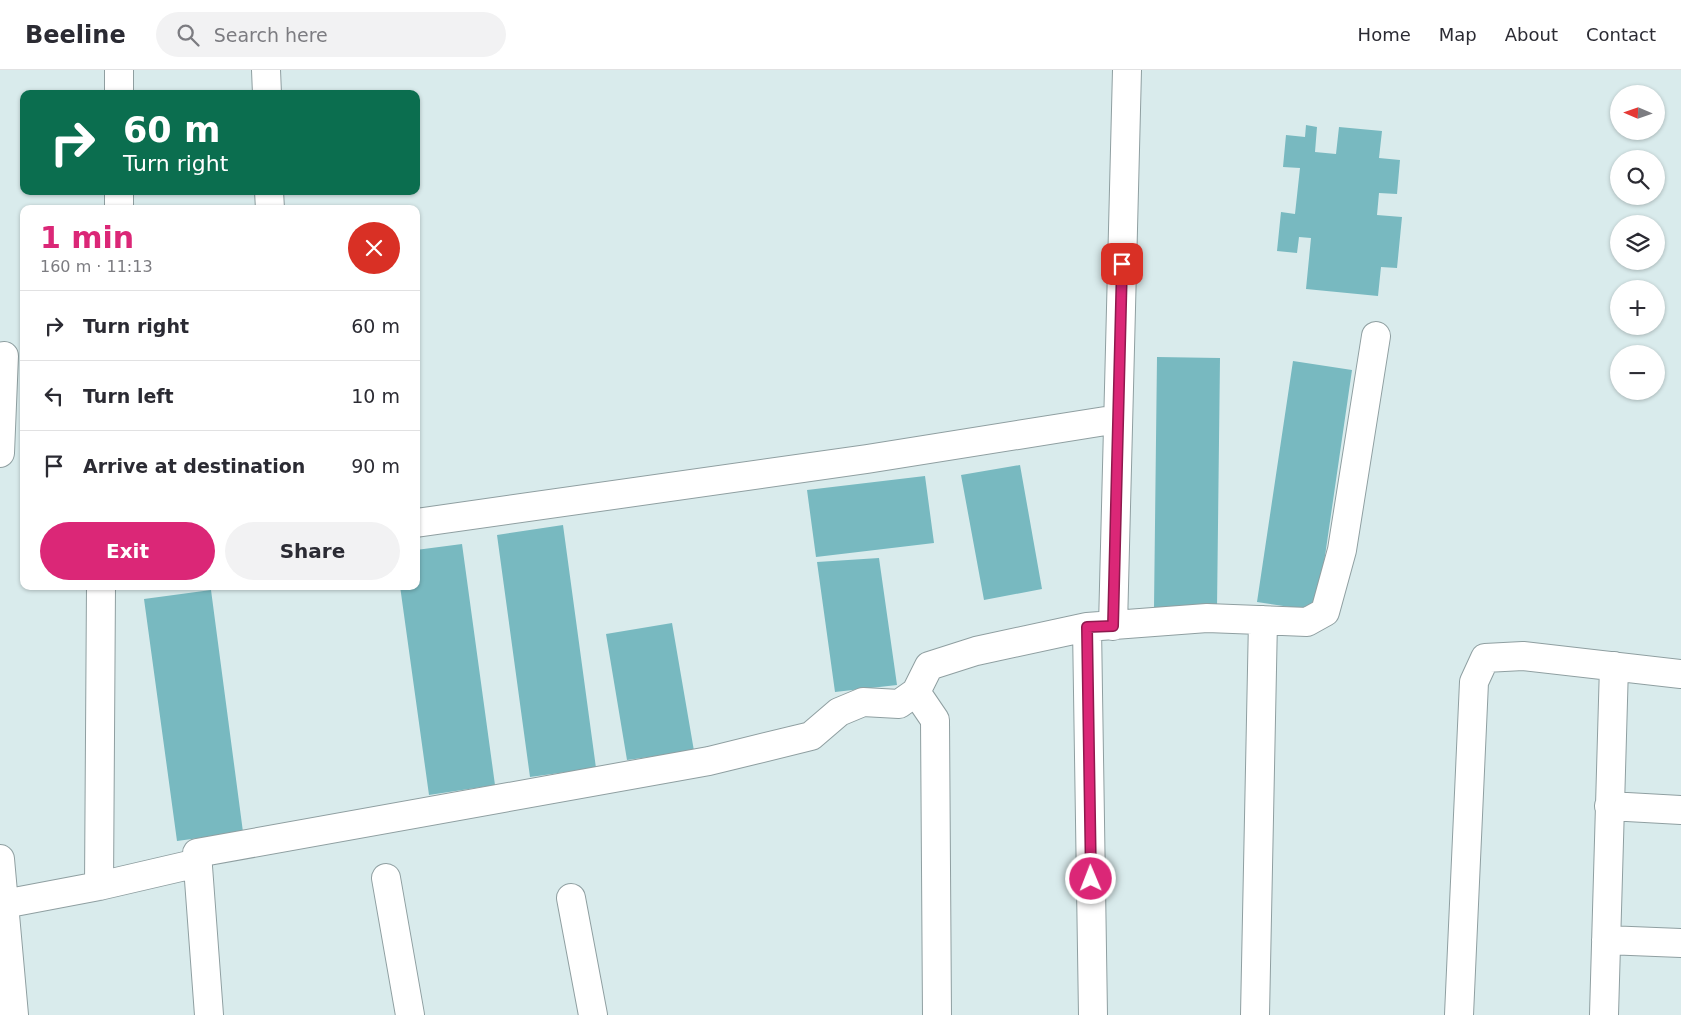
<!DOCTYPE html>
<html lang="en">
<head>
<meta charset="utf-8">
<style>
	:root { --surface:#fff; --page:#f2f2f3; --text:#2b2b33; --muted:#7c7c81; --line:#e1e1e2; --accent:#db2777 }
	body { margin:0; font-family:"DejaVu Sans",sans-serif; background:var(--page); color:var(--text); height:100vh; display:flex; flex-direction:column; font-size:19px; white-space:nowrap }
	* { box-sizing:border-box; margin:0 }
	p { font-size:16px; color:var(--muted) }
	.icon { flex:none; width:28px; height:28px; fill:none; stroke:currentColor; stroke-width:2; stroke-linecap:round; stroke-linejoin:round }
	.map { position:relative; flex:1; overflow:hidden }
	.side { position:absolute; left:20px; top:135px; width:400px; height:385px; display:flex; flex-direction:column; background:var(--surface); border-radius:10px; box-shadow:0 1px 4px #0004 }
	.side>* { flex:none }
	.guide { position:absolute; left:20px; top:20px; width:400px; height:105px; border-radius:10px; box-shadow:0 1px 4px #0004; background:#0b6e4f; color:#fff; overflow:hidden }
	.needle { width:32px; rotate:272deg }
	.tools { position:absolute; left:1610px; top:15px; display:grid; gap:10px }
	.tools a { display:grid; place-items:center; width:55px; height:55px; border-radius:50%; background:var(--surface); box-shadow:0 1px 4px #0004; font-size:25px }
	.pin { position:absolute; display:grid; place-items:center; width:42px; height:42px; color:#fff; margin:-21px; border-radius:10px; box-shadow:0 2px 8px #0006 }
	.me { position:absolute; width:55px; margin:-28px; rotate:359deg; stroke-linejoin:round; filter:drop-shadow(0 0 4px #0008) }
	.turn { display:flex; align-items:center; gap:18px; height:105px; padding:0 20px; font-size:22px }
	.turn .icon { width:65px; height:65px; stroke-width:2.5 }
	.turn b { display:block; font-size:35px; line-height:42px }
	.round { display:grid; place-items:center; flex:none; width:52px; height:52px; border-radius:26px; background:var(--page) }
	.summary { display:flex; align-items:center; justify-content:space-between; height:85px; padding:0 20px }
	h1 { font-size:30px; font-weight:700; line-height:38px; color:var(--accent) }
	.primary-button { display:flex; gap:10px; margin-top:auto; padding:10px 20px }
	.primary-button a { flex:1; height:58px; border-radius:30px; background:var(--accent); color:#fff; font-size:20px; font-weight:700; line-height:58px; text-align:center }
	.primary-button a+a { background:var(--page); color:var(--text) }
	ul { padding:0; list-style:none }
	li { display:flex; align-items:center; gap:15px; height:70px; padding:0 20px; border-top:1px solid var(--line) }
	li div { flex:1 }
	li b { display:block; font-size:19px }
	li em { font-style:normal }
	header { display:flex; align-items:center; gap:30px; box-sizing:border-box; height:70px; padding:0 25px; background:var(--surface); border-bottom:1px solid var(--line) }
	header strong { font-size:24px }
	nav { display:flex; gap:28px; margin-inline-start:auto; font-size:18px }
	.search { width:350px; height:45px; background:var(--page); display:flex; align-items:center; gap:12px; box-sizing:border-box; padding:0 18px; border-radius:28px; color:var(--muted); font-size:19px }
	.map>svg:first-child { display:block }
	.building { fill:#78b9c0 }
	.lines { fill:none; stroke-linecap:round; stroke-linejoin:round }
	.street-casing { stroke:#8f9fa1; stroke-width:30 }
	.street { stroke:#fff; stroke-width:28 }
	.route-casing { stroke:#8e194d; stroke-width:12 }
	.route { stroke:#db2777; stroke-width:9 }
</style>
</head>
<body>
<header>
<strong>Beeline</strong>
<div class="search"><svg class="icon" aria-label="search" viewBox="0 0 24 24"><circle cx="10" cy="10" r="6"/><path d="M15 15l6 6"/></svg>Search here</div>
<nav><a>Home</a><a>Map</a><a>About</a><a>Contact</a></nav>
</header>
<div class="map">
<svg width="1681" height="945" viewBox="0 0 1681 945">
	<rect width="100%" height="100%" fill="#d9ebec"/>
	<!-- building -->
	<path class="building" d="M1306,55L1317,57L1315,82L1336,84L1339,57L1382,61L1379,88L1400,90L1397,124L1379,123L1377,145L1402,147L1397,198L1381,197L1378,226L1306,219L1311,168L1299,167L1297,183L1277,181L1281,142L1295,144L1300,98L1283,97L1286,65L1305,67Z
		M1157,287L1220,288L1217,539L1154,538Z
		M1293,291L1352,300L1317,541L1257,532Z
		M1020,395L1042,519L984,530L961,405Z
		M925,406L934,473L816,487L807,420Z
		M563,455L596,698L530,707L497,465Z
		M462,474L495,715L429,725L400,516H416V480Z
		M879,488L897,615L835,622L817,492Z
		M211,520L243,762L177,771L144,529Z
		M672,553L694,681L627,690L606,564Z"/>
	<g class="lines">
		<defs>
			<path id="street" d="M119,0V24
				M266,0L267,24
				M119,121V139
				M269,121L270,139
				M0,383L4,286
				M416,453L867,389L1118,349
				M1113,556L1127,0
				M1087,557L1093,945
				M916,622L935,650L937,945
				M1609,736L1681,740
				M0,789L14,945
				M386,808L410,945
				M99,816L101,516
				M571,828L593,945
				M4,834L99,816L198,793
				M1606,870L1681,873
				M209,945L197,783L709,691L811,666L839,642L863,632L899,634L916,622L929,596L976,581L1087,557L1207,548L1307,552L1325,542L1342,480L1376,266
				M1255,945L1263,550
				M1459,945L1474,612L1485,588L1523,586L1681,604
				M1604,945L1614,596"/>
		</defs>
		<!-- street casing -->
		<use href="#street" class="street-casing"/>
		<!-- street -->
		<use href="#street" class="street"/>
	</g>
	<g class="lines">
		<defs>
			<path id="route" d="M1091,809L1087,557L1113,556L1122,194"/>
		</defs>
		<!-- route casing -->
		<use href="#route" class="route-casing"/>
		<!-- route -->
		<use href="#route" class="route"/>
	</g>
</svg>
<div class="tools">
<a><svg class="needle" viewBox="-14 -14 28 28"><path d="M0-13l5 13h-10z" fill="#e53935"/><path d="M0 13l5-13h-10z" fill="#7c7c81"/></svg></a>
<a><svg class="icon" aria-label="search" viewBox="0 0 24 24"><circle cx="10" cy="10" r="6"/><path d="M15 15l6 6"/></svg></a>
<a><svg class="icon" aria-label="layers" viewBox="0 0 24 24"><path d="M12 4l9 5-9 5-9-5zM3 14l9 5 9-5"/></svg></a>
<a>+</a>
<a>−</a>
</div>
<div class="pin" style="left:1122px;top:194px;background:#d93025"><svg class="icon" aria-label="arrive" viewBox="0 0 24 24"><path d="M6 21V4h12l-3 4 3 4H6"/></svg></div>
<svg class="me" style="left:1091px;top:809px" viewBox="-20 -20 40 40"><circle r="17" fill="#db2777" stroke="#fff" stroke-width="3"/><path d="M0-11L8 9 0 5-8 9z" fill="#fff"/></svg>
<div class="guide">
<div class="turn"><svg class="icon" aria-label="right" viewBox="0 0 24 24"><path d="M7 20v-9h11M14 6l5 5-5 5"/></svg><div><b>60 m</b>Turn right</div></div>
</div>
<section class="side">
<div class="summary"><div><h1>1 min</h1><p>160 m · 11:13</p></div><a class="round" style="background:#d93025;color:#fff"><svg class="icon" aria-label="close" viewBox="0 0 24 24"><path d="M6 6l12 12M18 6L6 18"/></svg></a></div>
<ul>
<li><svg class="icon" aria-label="right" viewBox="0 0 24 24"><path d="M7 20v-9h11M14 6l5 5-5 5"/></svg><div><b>Turn right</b></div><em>60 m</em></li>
<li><svg class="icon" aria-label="left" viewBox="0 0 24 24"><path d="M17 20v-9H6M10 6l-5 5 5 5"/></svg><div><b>Turn left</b></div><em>10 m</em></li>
<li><svg class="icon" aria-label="arrive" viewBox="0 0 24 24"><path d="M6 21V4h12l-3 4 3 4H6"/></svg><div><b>Arrive at destination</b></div><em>90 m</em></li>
</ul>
<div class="primary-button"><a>Exit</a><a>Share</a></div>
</section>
</div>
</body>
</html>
